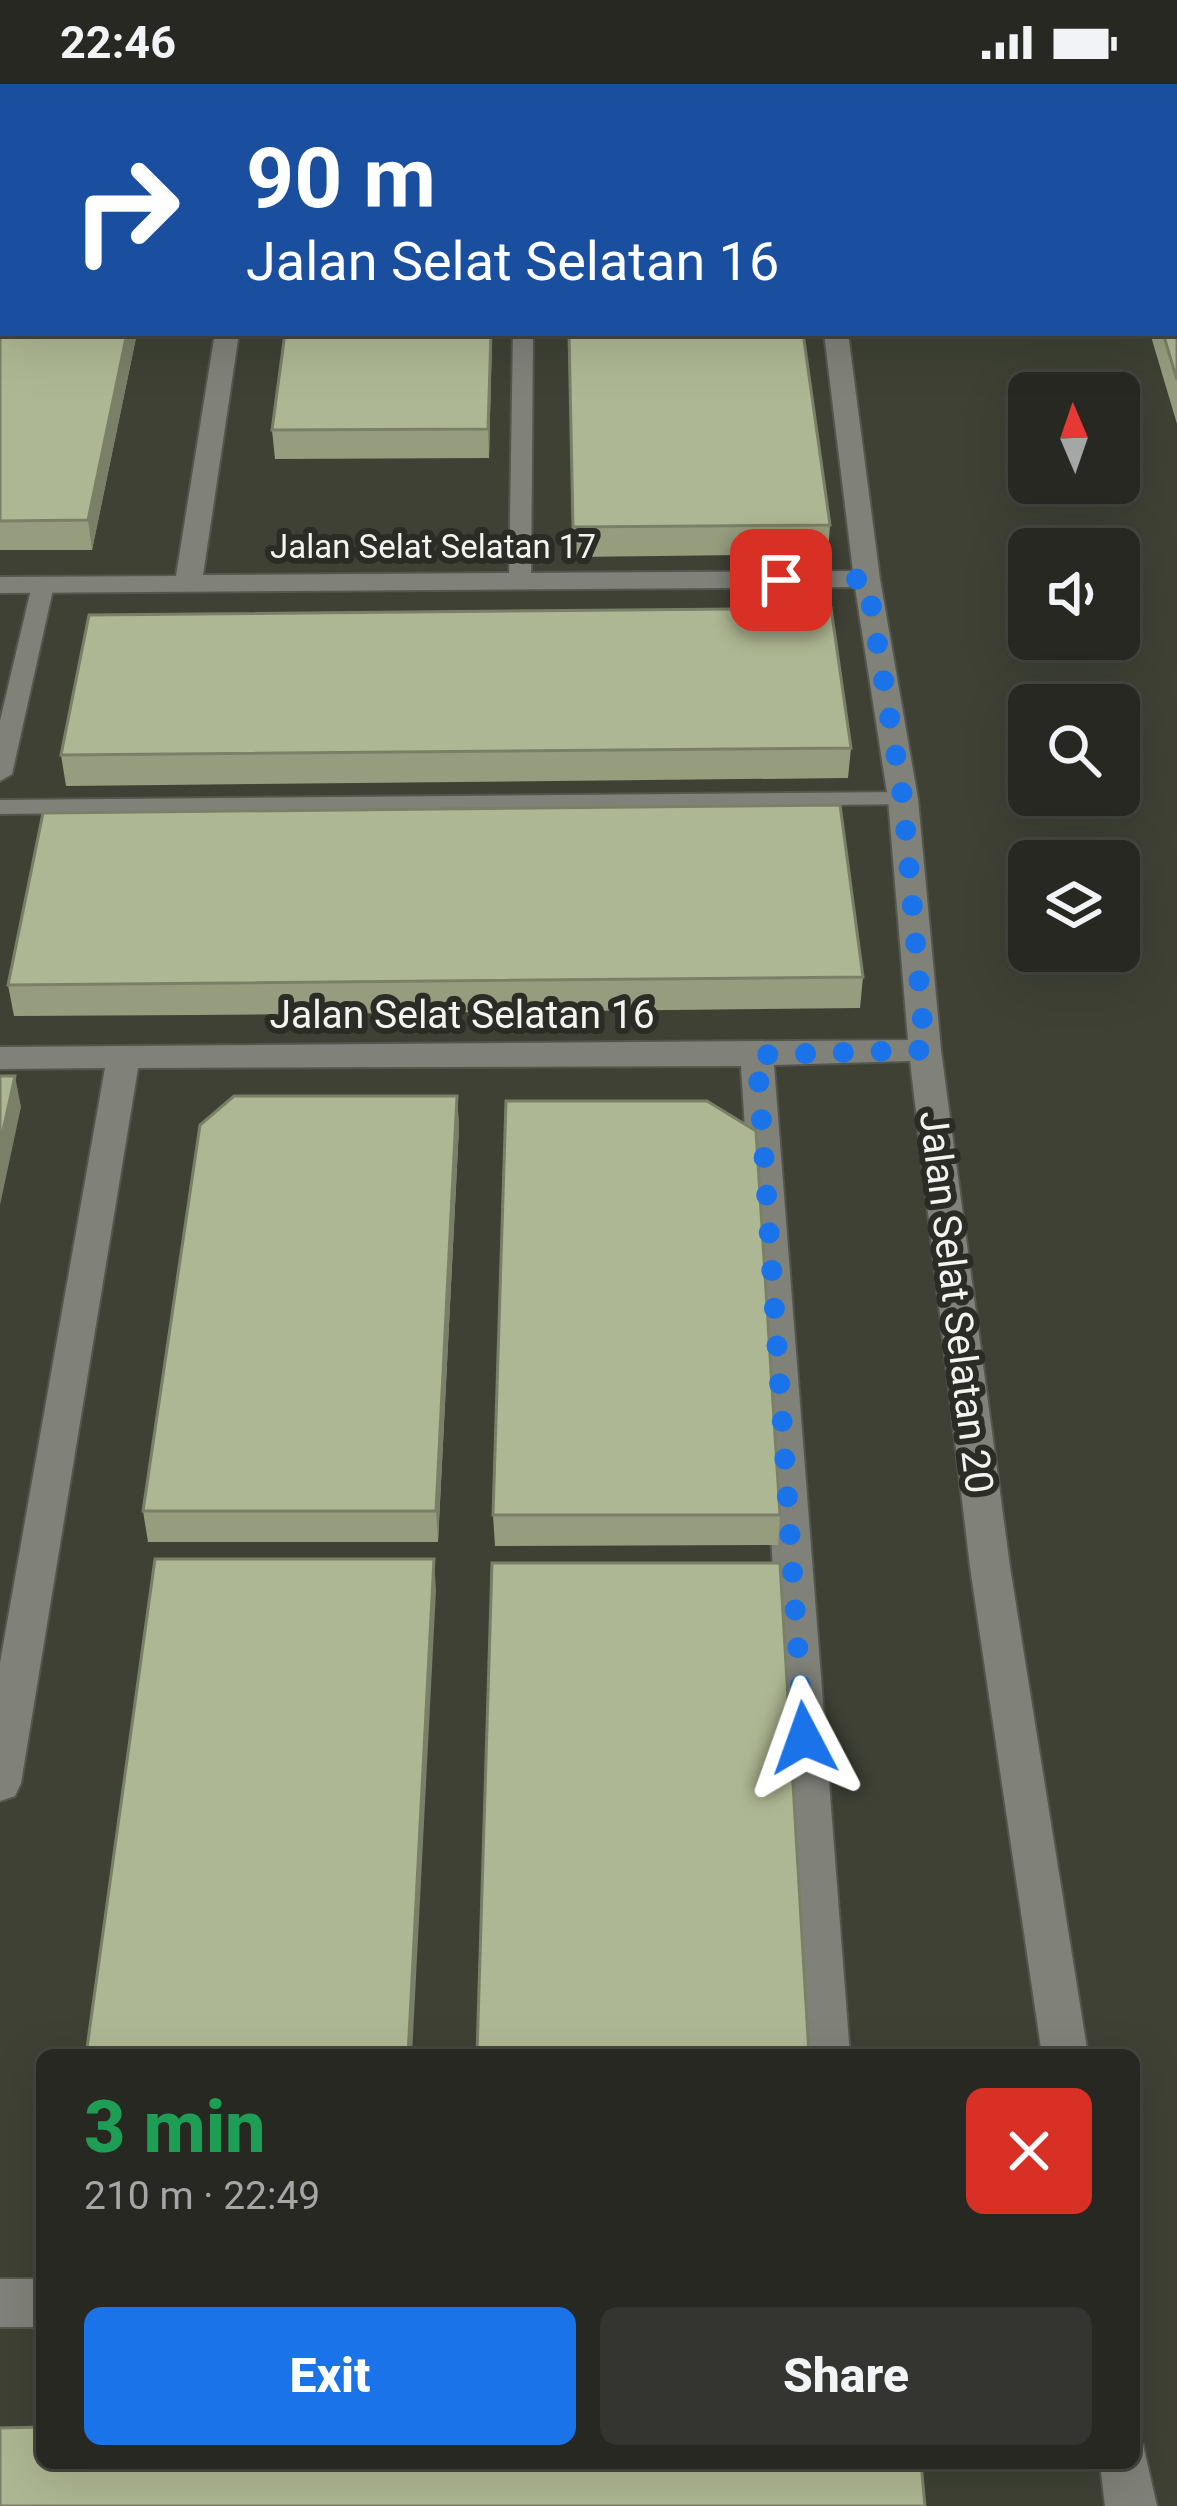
<!DOCTYPE html>
<html lang="en">
<head>
<meta charset="utf-8">
<style>
	:root { --surface:#282823; --page:#343430; --text:#f1f3f6; --muted:#a5a6a6; --line:#444441; --accent:#1a73e8 }
	body { margin:0; font-family:Roboto,sans-serif; background:var(--page); color:var(--text); height:100vh; display:flex; flex-direction:column; font-size:45px; white-space:nowrap }
	* { box-sizing:border-box; margin:0 }
	p { font-size:39px; color:var(--muted) }
	.icon { flex:none; width:66px; height:66px; fill:none; stroke:currentColor; stroke-width:2; stroke-linecap:round; stroke-linejoin:round }
	.map { position:relative; flex:1; overflow:hidden }
	.details { position:absolute; left:36px; top:1965px; width:1104px; height:420px; display:flex; flex-direction:column; background:var(--surface); border-radius:18px; box-shadow:0 12px 48px #0002,0 0 0 3px var(--line) }
	.details>* { flex:none }
	.hud { position:absolute; left:0px; top:0px; width:1179px; height:252px; box-shadow:0 12px 48px #0002,0 0 0 3px var(--line); background:#1a4fa0; color:#fff; overflow:hidden }
	.needle { width:78px; rotate:358deg }
	.tools { position:absolute; left:1008px; top:288px; display:grid; gap:24px }
	.tools a { display:grid; place-items:center; width:132px; height:132px; border-radius:18px; background:var(--surface); box-shadow:0 12px 48px #0002,0 0 0 3px var(--line); font-size:60px }
	.pin { position:absolute; display:grid; place-items:center; width:102px; height:102px; color:#fff; margin:-51px; border-radius:24px; box-shadow:0 6px 18px #0006 }
	.me { position:absolute; width:132px; margin:-66px; rotate:356deg; stroke-linejoin:round; filter:drop-shadow(0 0 9px #0008) }
	.turn { display:flex; align-items:center; gap:42px; height:252px; padding:0 48px; font-size:54px }
	.turn .icon { width:156px; height:156px; stroke-width:2.5 }
	.turn b { display:block; font-size:84px; line-height:102px }
	.round { display:grid; place-items:center; flex:none; width:126px; height:126px; border-radius:18px; background:var(--page) }
	.overview { display:flex; align-items:center; justify-content:space-between; height:204px; padding:0 48px }
	h1 { font-size:72px; font-weight:800; line-height:90px; color:#1e9e55 }
	.button { display:flex; gap:24px; margin-top:auto; padding:24px 48px }
	.button a { flex:1; height:138px; border-radius:18px; background:var(--accent); color:#fff; font-size:48px; font-weight:800; line-height:138px; text-align:center }
	.button a+a { background:var(--page); color:var(--text) }
	.status { display:flex; justify-content:space-between; align-items:center; height:84px; padding:0 60px; background:var(--surface); direction:ltr }
	.status svg { height:33px; fill:currentColor }
	.map>svg:first-child { display:block }
	.built { fill:#3e4134; fill-rule:evenodd }
	.lines { fill:none; stroke-linecap:round; stroke-linejoin:round }
	.service-casing { stroke:#54564f; stroke-width:4 }
	.minor-casing { stroke:#54564f; stroke-width:4 }
	.service { fill:#80827a; fill-rule:evenodd }
	.minor { fill:#80827a; fill-rule:evenodd }
	.wall { fill:#969d7e }
	.shaded-wall { fill:#7a8067 }
	.building { fill:#aeb793; stroke:#7a8067; stroke-width:3 }
	.route { stroke:#1a73e8; stroke-width:21; stroke-dasharray:0 37.8 }
	.labels { text-anchor:middle; stroke-width:12; stroke-linejoin:round; paint-order:stroke }
	.far-street-label { font-size:33px; fill:#f3f4f0; stroke:#2b2c26 }
	.street-label { font-size:39px; fill:#f3f4f0; stroke:#2b2c26 }
</style>
</head>
<body>
<div class="status"><b>22:46</b><svg viewBox="0 0 49 12"><path d="M0 12V9h3v3zM5 12V6h3v6zM10 12V3h3v9zM15 12V0h3v12zM26 1h20v11H26zM47 4h2v5h-2z"/></svg></div>
<div class="map">
<svg width="1177" height="2422" viewBox="0 0 1177 2422">
	<rect width="100%" height="100%" fill="#35362f"/>
	<!-- built -->
	<path class="built" d="M1010,0H1177V2422H0V88L3,249H1176V3ZM1029,309H1119V399H1029ZM1029,465H1119V555H1029ZM1029,621H1119V711H1029ZM1029,777H1119V867H1029ZM42,1971H1134V2379H42Z"/>
	<g class="lines">
		<defs>
			<path id="service" d="M513,249H533L531,498L520,505L509,498Z
				M43,494L54,501L12,690L0,697V637L32,501Z
				M903,708L915,715L912,720L0,730V716Z"/>
			<path id="minor" d="M880,0H900L901,3H881Z
				M215,249H239L203,491L853,487L824,249H848L880,495L918,715L941,966L1010,1483L1088,1971H1042L970,1483L910,977L774,981L850,1971H804L741,982L138,984L21,1699L15,1712L0,1717V1579L105,984L0,985V963L908,956L888,715L855,503L0,509V493L176,492Z
				M0,2195H42V2243H0Z
				M1134,2357L1143,2361L1157,2422H1105L1100,2379H1134Z"/>
		</defs>
		<!-- service casing -->
		<use href="#service" class="service-casing"/>
		<!-- minor casing -->
		<use href="#minor" class="minor-casing"/>
		<!-- service -->
		<use href="#service" class="service"/>
		<!-- minor -->
		<use href="#minor" class="minor"/>
	</g>
	<!-- wall -->
	<path class="wall" d="M1118,0H1177V67L1176,3H1120Z
		M0,73H3V177H0Z
		M1176,73H1177V340L1150,249H1176Z
		M0,197L137,249L92,466H0Z
		M492,249L489,374L275,375L272,346Z
		M569,249L830,441L828,470L573,473Z
		M851,664L848,694L66,702L61,671Z
		M863,893L860,924L197,931L14,932L8,901Z
		M457,1012L459,1043L438,1458H148L143,1427Z
		M493,1431H780L778,1461L495,1462Z"/>
	<!-- shaded-wall -->
	<path class="shaded-wall" d="M127,249H137L92,466L88,436Z
		M491,249H492L489,374L488,345Z
		M15,992L21,1023L0,1121V1060Z
		M457,1012L459,1043L438,1458L436,1427Z
		M434,1475L436,1506L412,1971H408Z"/>
	<!-- building -->
	<path class="building" d="M1132,0H1177V41L1176,3H1133Z
		M0,73H3V145H0Z
		M1176,73H1177V164H1176Z
		M1176,182H1177V296L1163,249H1176Z
		M0,197H3V249H127L88,436L0,437Z
		M285,249H491L488,345L272,346Z
		M569,249H803L830,441L573,443Z
		M831,524L851,664L61,671L89,531Z
		M840,721L863,893L8,901L43,729Z
		M0,992H15L0,1060Z
		M234,1012H457L436,1427H143L200,1041Z
		M506,1017H707L756,1047L780,1431H493Z
		M155,1475H434L408,1971H86Z
		M492,1479H780L809,1971H477Z
		M42,2343V2379H921L925,2422H0V2344Z"/>
	<g class="lines">
		<!-- route -->
		<path class="route" d="M781,496L867,495L903,715L925,966L757,971L804,1654"/>
	</g>
	<g class="labels">
		<!-- far-street labels -->
		<g class="far-street-label">
			<text x="433" y="474">Jalan Selat Selatan 17</text>
		</g>
		<!-- street labels -->
		<g class="street-label">
			<text x="462" y="944">Jalan Selat Selatan 16</text>
			<text transform="translate(957 1218) rotate(83)" y="14">Jalan Selat Selatan 20</text>
		</g>
	</g>
</svg>
<div class="tools">
<a><svg class="needle" viewBox="-14 -14 28 28"><path d="M0-13l5 13h-10z" fill="#e53935"/><path d="M0 13l5-13h-10z" fill="#a5a6a6"/></svg></a>
<a><svg class="icon" aria-label="sound" viewBox="0 0 24 24"><path d="M4 9h4l5-4v14l-5-4H4zM17 9q2 3 0 6"/></svg></a>
<a><svg class="icon" aria-label="search" viewBox="0 0 24 24"><circle cx="10" cy="10" r="6"/><path d="M15 15l6 6"/></svg></a>
<a><svg class="icon" aria-label="layers" viewBox="0 0 24 24"><path d="M12 4l9 5-9 5-9-5zM3 14l9 5 9-5"/></svg></a>
</div>
<div class="pin" style="left:781px;top:496px;background:#d93025"><svg class="icon" aria-label="arrive" viewBox="0 0 24 24"><path d="M6 21V4h12l-3 4 3 4H6"/></svg></div>
<svg class="me" style="left:804px;top:1654px" viewBox="-20 -20 40 40"><path d="M0-17L14 15 0 8-14 15z" fill="#1a73e8" stroke="#fff" stroke-width="4"/></svg>
<div class="hud">
<div class="turn"><svg class="icon" aria-label="right" viewBox="0 0 24 24"><path d="M7 20v-9h11M14 6l5 5-5 5"/></svg><div><b>90 m</b>Jalan Selat Selatan 16</div></div>
</div>
<section class="details">
<div class="overview"><div><h1>3 min</h1><p>210 m · 22:49</p></div><a class="round" style="background:#d93025;color:#fff"><svg class="icon" aria-label="close" viewBox="0 0 24 24"><path d="M6 6l12 12M18 6L6 18"/></svg></a></div>
<div class="button"><a>Exit</a><a>Share</a></div>
</section>
</div>
</body>
</html>
